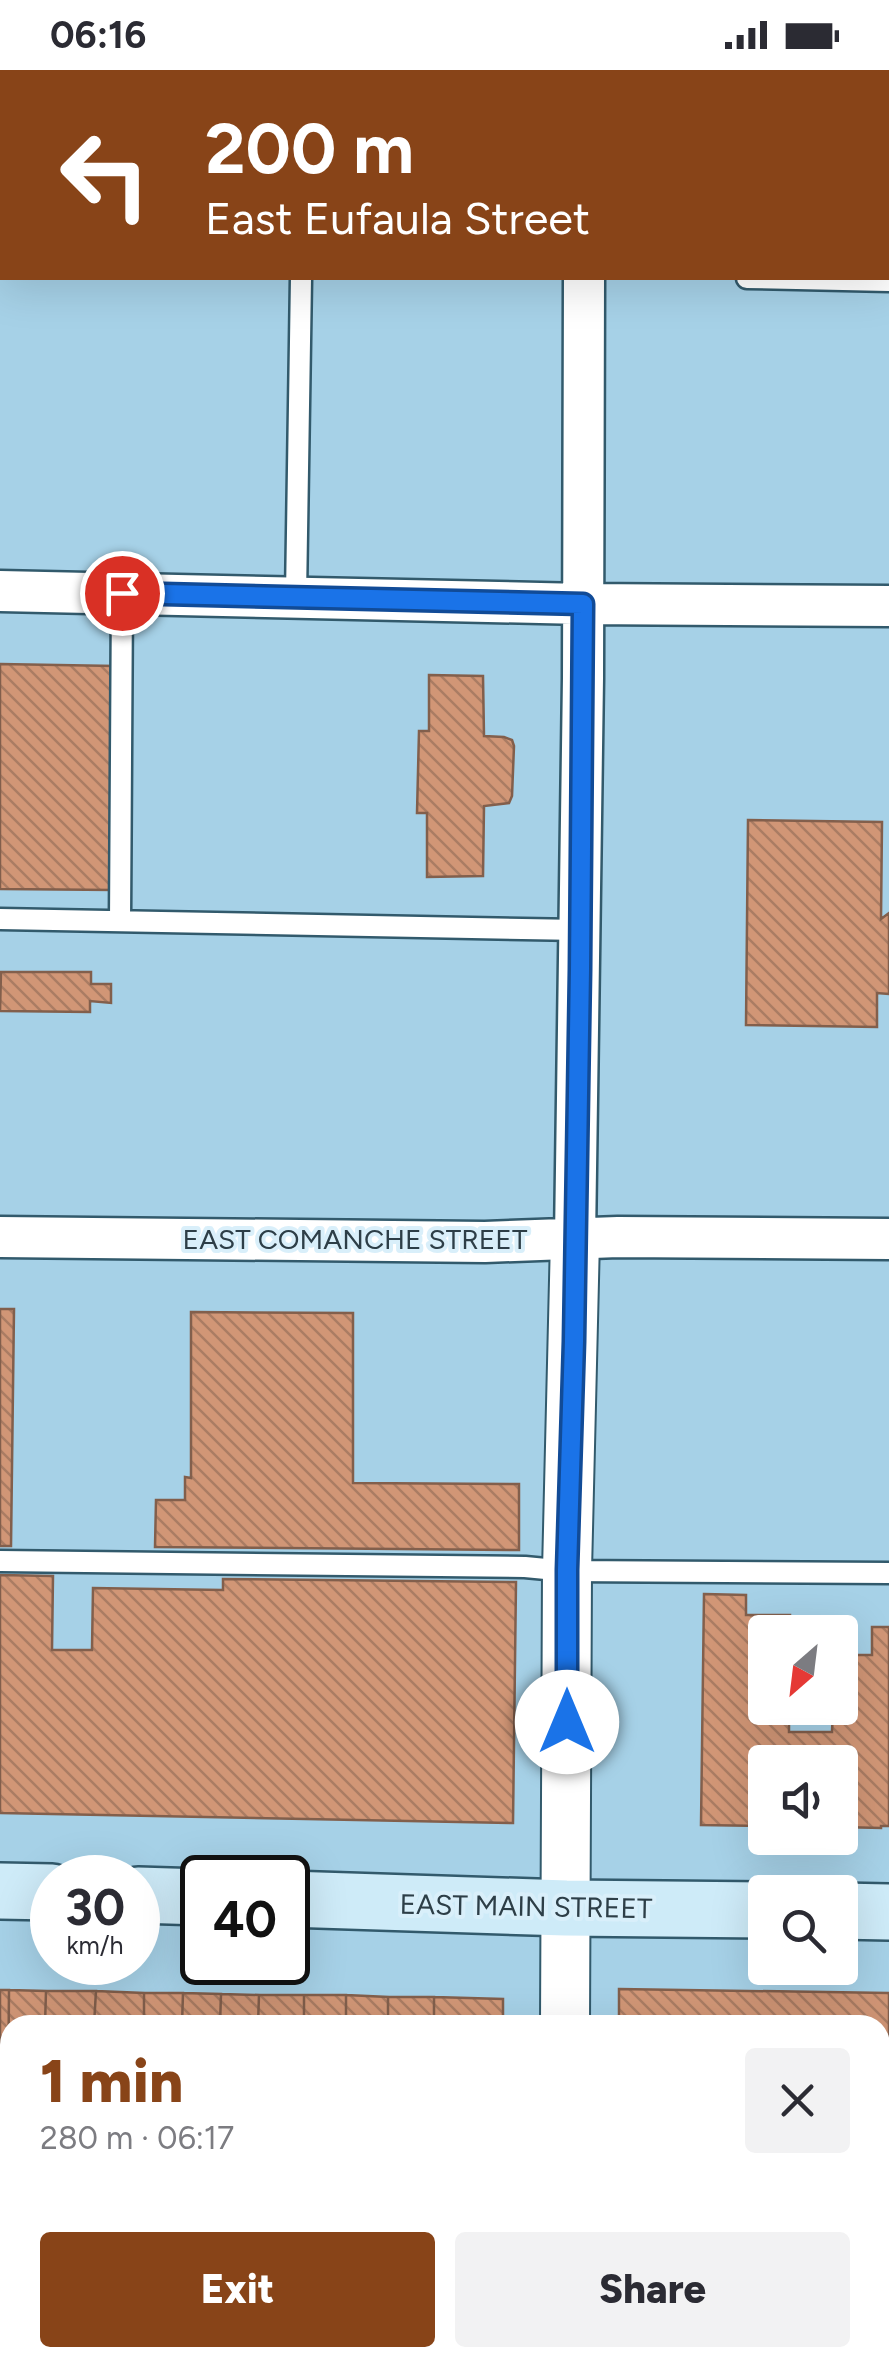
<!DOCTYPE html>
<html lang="en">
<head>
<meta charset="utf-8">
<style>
	:root { --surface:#fff; --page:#f2f2f3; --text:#2b2b33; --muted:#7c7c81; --accent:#884418 }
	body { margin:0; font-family:Figtree,sans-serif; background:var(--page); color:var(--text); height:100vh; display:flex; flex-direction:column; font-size:38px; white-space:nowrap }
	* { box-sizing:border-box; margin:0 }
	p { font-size:32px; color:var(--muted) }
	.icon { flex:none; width:55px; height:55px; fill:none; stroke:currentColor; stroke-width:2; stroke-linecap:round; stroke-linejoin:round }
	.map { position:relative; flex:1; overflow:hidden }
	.details { position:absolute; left:0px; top:1945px; width:890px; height:352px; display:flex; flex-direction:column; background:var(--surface); border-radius:30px 30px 0 0; box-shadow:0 10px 40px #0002 }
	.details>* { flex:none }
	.top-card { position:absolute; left:0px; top:0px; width:890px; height:210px; box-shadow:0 10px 40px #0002; background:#884418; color:#fff; overflow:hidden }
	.needle { width:65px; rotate:208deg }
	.buttons { position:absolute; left:748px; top:1545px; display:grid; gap:20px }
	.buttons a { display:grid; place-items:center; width:110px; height:110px; border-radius:10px; background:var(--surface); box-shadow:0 10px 40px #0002; font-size:50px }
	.speed { position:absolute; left:30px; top:1785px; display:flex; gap:20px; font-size:50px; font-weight:700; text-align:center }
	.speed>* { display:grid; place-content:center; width:130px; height:130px; border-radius:50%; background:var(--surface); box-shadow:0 10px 40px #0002; line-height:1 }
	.speed small { font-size:25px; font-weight:400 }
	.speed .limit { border:5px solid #111; border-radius:15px; background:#fff; color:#111 }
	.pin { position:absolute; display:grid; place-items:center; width:85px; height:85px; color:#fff; margin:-42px; border:5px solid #fff; border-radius:50%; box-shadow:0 2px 10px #0007 }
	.me { position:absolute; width:110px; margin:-55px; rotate:0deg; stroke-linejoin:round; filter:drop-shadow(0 0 8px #0008) }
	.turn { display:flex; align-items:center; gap:35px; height:210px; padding:0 40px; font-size:45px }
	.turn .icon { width:130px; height:130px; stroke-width:2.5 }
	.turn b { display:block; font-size:70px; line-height:85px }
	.round { display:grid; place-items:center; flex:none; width:105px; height:105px; border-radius:10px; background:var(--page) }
	.summary { display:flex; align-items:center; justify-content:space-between; height:170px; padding:0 40px }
	h1 { font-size:60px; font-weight:800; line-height:75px; color:var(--accent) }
	.cta { display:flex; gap:20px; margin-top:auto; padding:20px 40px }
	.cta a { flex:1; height:115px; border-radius:10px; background:var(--accent); color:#fff; font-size:40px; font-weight:800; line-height:115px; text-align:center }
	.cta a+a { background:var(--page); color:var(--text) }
	.status { display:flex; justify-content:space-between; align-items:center; height:70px; padding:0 50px; background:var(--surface); direction:ltr }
	.status svg { height:28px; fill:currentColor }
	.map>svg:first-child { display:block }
	.building { fill:url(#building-back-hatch); stroke:#825f4c; stroke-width:2.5 }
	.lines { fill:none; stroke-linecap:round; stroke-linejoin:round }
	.service-casing { stroke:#325a6c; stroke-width:25 }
	.minor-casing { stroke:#325a6c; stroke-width:45 }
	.tertiary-casing { stroke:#325a6c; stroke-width:52 }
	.secondary-casing { stroke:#325a6c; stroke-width:60 }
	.service { stroke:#fff; stroke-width:20 }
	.minor { stroke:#fff; stroke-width:40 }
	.tertiary { stroke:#fff; stroke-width:48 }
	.secondary { stroke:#ceebf8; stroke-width:55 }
	.route-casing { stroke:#114b97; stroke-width:25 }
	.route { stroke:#1a73e8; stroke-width:18 }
	.labels { text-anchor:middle; stroke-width:8; stroke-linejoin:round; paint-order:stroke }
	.street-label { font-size:28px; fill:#2d3e47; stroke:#d9effa }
</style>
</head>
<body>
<div class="status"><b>06:16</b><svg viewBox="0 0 49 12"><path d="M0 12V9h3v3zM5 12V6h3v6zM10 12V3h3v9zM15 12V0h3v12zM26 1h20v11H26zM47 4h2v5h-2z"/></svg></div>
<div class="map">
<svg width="889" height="2297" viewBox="0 0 889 2297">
	<defs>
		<pattern id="building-back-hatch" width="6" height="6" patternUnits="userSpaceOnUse" patternTransform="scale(2.5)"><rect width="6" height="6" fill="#d19676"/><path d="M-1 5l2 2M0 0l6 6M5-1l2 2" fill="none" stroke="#aa7c63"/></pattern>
	</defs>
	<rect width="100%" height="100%" fill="#a6d1e7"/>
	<!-- building -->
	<path class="building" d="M0,594L115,596L113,820L0,819Z
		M429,605L483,606L484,666L504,667L512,670L514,676L512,726L509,733L484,736L483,806L427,807V743H417L419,661H429Z
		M748,750L882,752L881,849L889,843V924L877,923V957L746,955Z
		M1,902H91V914H111V933L90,931V942L0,941Z
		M0,1239H14L11,1476H0Z
		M191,1242L353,1243V1413L519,1414V1480L155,1477L156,1430H185V1407L191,1408Z
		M0,1505L53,1506L52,1580H92L93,1518L223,1520V1509L516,1512L513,1753L0,1743Z
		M704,1524L746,1525V1545H790V1562H765V1638H789V1662H832L833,1638H840V1585H872V1557H889V1756H881V1758L840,1757V1692H765V1756L701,1755Z
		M619,1919L889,1923V2061H880V1955H619Z
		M0,1920H9L7,2154L0,2155Z
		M9,1920L46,1921L45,1955H10V2154H7Z
		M46,1921H96L94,1955H45Z
		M96,1921L144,1923V1955H94Z
		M144,1923H183L182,1955H144Z
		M183,1923L221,1924L220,1955H182Z
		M221,1924L259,1925L258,1955H220Z
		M259,1925H304V1955H258Z
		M304,1925H346V1955H304Z
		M346,1925L388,1927V1955H346Z
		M388,1927H434V1955H388Z
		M434,1927L503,1929V1955H434Z"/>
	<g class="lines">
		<defs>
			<path id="service" d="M128,2L133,0
				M278,2V0
				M831,2V0
				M0,191H2
				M747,208L889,211
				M296,526L301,208
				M0,849L580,860
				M120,851L122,523
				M0,1491L525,1497L567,1501L889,1503
				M0,2169H10
				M880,2179H889
				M0,2260H10"/>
			<path id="minor" d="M586,2V0
				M0,521L583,534L889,536
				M0,1167L485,1172L618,1167L889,1169
				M575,1169L583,608L584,208"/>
			<path id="tertiary" d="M565,1955L567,1501L575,1169
				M559,2297V2288"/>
			<path id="secondary" d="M0,1821L52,1822
				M138,1825L202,1827
				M288,1829L566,1838L765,1840
				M840,1841L889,1842"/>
		</defs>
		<!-- service casing -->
		<use href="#service" class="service-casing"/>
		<!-- minor casing -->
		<use href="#minor" class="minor-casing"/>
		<!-- tertiary casing -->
		<use href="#tertiary" class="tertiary-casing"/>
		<!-- secondary casing -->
		<use href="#secondary" class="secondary-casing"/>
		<!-- service -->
		<use href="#service" class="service"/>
		<!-- minor -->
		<use href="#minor" class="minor"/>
		<!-- tertiary -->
		<use href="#tertiary" class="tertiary"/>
		<!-- secondary -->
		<use href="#secondary" class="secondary"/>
	</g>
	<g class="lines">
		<defs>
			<path id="route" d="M122,523L583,534L580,900L574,1271L567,1500V1652"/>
		</defs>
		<!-- route casing -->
		<use href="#route" class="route-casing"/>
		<!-- route -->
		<use href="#route" class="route"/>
	</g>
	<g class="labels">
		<!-- street labels -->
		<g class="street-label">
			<text x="355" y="1179">EAST COMANCHE STREET</text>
			<text transform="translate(526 1836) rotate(1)" y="10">EAST MAIN STREET</text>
		</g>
	</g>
</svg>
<div class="buttons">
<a><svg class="needle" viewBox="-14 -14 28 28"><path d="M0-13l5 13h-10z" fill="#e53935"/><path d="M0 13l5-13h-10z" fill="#7c7c81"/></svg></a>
<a><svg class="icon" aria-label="sound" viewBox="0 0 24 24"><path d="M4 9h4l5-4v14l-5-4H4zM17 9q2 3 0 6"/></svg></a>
<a><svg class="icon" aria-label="search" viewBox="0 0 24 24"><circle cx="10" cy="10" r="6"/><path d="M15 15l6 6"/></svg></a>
</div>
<div class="speed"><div>30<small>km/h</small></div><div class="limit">40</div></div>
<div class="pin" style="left:122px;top:523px;background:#d93025"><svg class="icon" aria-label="arrive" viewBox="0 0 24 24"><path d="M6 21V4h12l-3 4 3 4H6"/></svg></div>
<svg class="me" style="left:567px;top:1652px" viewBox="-20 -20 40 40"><circle r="19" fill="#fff"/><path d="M0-13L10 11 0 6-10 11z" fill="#1a73e8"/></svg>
<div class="top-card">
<div class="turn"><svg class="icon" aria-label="left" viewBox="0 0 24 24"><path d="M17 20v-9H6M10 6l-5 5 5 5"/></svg><div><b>200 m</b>East Eufaula Street</div></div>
</div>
<section class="details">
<div class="summary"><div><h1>1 min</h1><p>280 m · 06:17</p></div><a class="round"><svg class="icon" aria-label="close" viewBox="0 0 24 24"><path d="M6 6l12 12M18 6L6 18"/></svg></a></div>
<div class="cta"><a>Exit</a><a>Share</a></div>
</section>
</div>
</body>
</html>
